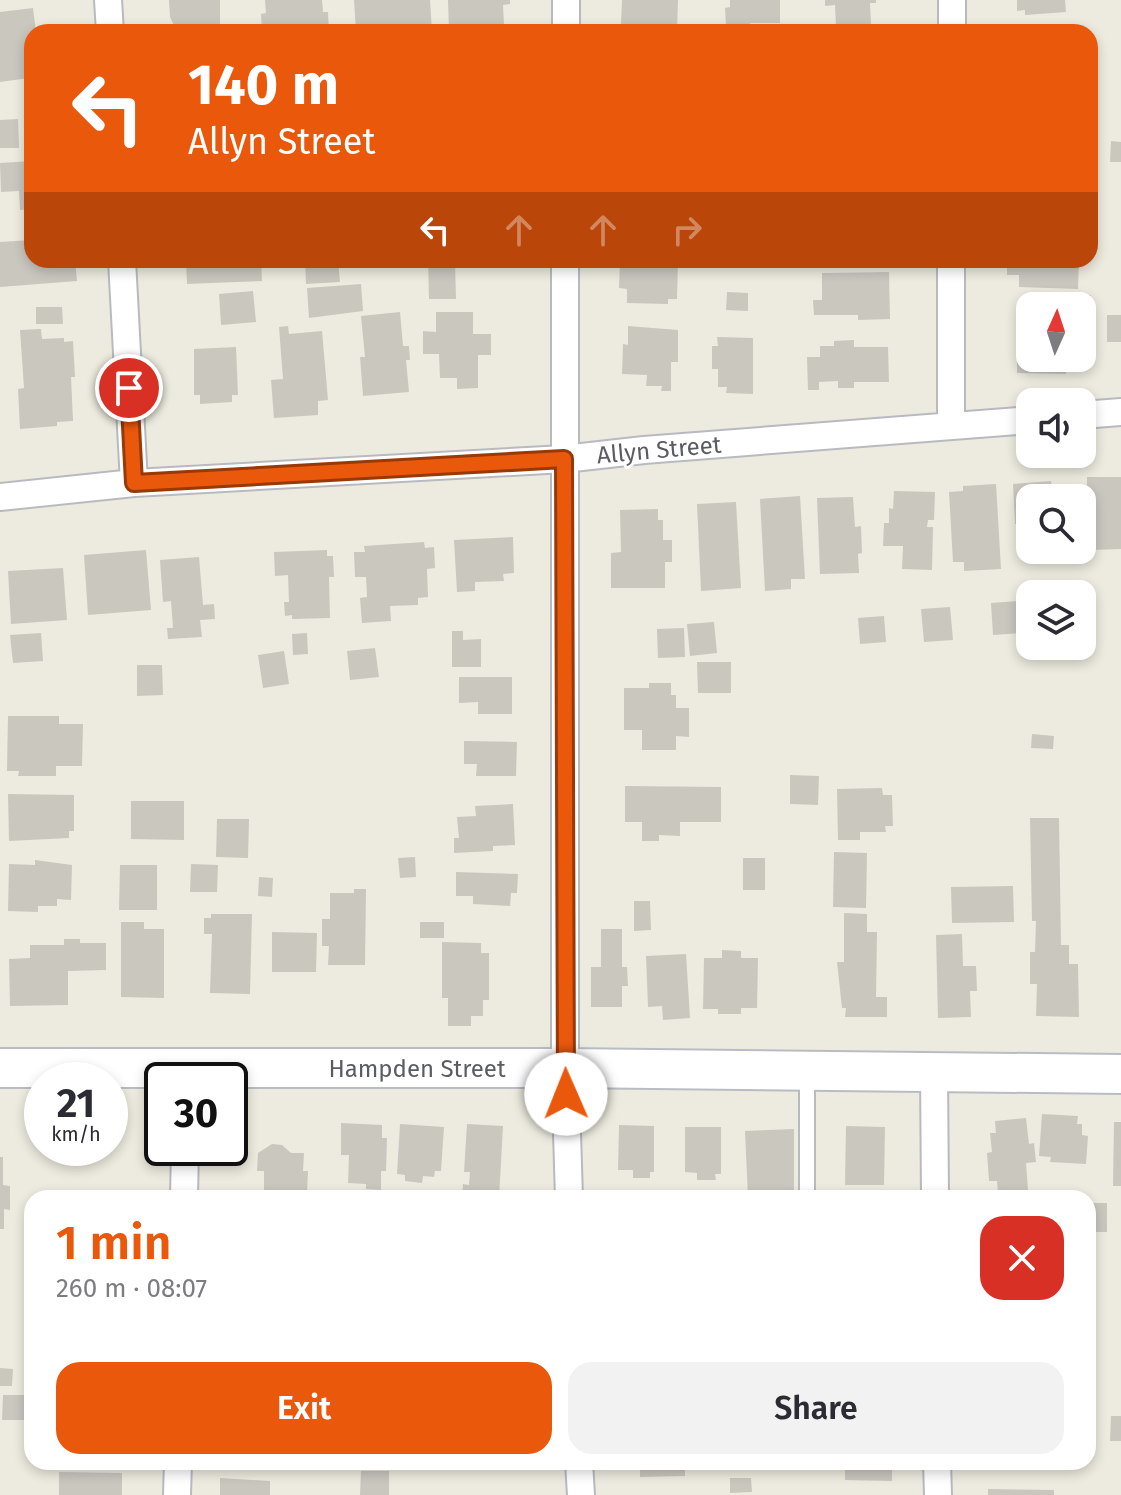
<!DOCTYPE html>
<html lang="en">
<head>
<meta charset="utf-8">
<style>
	:root { --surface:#fff; --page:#f2f2f3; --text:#2b2b33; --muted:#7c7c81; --accent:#ea580c }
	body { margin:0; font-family:"Fira Sans",sans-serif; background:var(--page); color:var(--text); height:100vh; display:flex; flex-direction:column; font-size:30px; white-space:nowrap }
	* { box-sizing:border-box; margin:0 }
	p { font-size:26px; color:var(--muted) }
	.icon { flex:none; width:44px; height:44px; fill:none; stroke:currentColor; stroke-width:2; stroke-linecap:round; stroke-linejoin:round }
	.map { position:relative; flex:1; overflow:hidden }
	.drawer { position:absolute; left:24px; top:1190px; width:1072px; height:280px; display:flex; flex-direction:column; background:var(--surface); border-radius:24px; box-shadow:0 4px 12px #0003 }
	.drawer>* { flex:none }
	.top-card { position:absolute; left:24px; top:24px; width:1074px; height:244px; border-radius:24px; box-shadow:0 4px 12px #0003; background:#ea580c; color:#fff; overflow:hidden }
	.needle { width:52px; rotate:3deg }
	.tools { position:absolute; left:1016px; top:292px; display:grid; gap:16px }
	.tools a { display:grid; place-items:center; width:80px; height:80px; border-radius:16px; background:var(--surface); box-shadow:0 4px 12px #0003; font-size:40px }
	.speed { position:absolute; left:24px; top:1062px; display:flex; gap:16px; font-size:40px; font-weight:700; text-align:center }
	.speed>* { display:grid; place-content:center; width:104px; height:104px; border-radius:50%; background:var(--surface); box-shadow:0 4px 12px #0003; line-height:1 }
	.speed small { font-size:20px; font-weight:400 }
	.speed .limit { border:4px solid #111; border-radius:12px; background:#fff; color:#111 }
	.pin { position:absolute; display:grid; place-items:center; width:68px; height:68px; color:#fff; margin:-34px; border:4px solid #fff; border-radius:50%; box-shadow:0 2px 8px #0007 }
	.me { position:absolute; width:88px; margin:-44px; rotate:359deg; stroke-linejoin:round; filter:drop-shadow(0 0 6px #0008) }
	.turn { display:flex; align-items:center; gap:28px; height:168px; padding:0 32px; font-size:36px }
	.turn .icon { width:104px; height:104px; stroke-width:2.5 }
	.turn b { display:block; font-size:56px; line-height:68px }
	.lanes { display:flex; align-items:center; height:76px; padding:0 32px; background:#0003; justify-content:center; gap:40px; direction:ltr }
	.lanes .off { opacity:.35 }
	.round { display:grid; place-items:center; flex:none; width:84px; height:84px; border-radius:24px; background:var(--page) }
	.head { display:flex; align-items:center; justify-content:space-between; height:136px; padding:0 32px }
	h1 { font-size:48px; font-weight:600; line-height:60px; color:var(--accent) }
	.action { display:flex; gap:16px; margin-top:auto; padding:16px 32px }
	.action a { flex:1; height:92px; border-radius:24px; background:var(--accent); color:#fff; font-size:32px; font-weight:600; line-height:92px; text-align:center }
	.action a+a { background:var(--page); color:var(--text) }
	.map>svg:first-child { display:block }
	.building { fill:#cac7bf }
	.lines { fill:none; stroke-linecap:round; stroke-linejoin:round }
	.service-casing { stroke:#b8bac0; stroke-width:18 }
	.minor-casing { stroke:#b8bac0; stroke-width:30 }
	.secondary-casing { stroke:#b9bcc3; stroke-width:42 }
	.service { stroke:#fff; stroke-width:14 }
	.minor { stroke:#fff; stroke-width:26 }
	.secondary { stroke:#fff; stroke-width:38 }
	.route-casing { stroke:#983908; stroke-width:20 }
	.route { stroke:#ea580c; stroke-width:14 }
	.labels { text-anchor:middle; stroke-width:6; stroke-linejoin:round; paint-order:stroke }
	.street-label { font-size:24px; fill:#595c62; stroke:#fff }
</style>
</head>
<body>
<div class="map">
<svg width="1121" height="1495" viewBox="0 0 1121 1495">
	<rect width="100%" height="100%" fill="#edebdf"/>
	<!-- building -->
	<path class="building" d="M169,0H220V28H228V32H177L170,17Z
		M265,0H322L323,12H328L329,32H262L261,14L266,13Z
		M354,0H430L432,32H356Z
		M448,0H510V4L503,5L504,25H500L501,32H449Z
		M622,0H678L677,32H633V24H621Z
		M730,0H780V23H751L743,27L726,25L725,8L730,7Z
		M825,0H876V3H870L871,25L836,27L835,5L825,6Z
		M1017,0H1065L1066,12L1025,15V10L1017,11Z
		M33,8L36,32H32L30,38L31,58H27L29,78L0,82V12Z
		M18,119L19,148H0V120Z
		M1111,141L1121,142V162H1110Z
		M32,161V209L20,210L19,191L1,192L0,163Z
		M32,240V260H75L77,281L0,287V242Z
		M186,260H261L262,281L187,284Z
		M305,260H338L340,282L306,284Z
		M428,260H455L456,299H429Z
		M620,260L678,261L677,299H668V304L627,303V289L619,288Z
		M1007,260H1079L1078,289L1019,287V275H1007Z
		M889,272L890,319L858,320V315H814L813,300H822V273Z
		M361,284L363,311L309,318L307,288Z
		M253,291L256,322L221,325L219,294Z
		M727,292L748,293V311L726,310Z
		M1064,295H1091V307L1064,306Z
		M36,307H62L63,324H36Z
		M400,312L403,346H409L410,360H406L409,392L363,396L360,357H365L361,316Z
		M436,312H473V334H491V355H478V388L457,389V378H440L439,354H423V331L436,332Z
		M1107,315H1121V342H1107Z
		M1023,321H1030V358H1067L1066,374L1017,373V339H1023Z
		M288,326L289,334L322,331L328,400L318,401V415L274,418L271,380L283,379L279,327Z
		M628,326L678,330V362H671V391H661L662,386H646L647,375L622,374L623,344L628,345Z
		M41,329L42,339L64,338V342L73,341L75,377H71L73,421L57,422V426L20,429L18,389L24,388L20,330Z
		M717,337L753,338V394L726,393L727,387H718V369H712V346H718Z
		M854,340V347H888L889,382H854V388H838V381L819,382V390H808L807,357H820V346H834V341Z
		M236,347L238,395H232V402L200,404V395H194V349Z
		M1087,477H1121V549L1090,550L1089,537H1084L1082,503H1087Z
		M1051,481L1052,488L1060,487L1061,498H1030V549H1026L1024,524H1015L1013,484Z
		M996,484L1001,569L964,571V562H953L949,492L963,491V486Z
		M894,491L935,492L934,520H928L927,527H933L932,570L902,569L903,546H883L884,523H889V508L893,509Z
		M800,496L805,579H791V589L765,591L760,499Z
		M853,497L855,527L861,526L862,553L858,554L859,573L820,574L817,498Z
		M736,502L741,588L701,591L697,504Z
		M658,509V520H663V540H672V562H665V588H611V553L621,552L620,510Z
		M513,537L514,573L503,574L504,581L475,582V591L457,592L454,540Z
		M424,542L425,548L434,547L435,568L427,569L428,597L418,598V605L390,606L391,621L362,623L360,598L367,597L366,577H355L354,552H365L364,546Z
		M146,550L151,610L88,615L84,555Z
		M327,550V556H333L334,577H329L330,618L292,619V615L285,616L284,602H289L288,575L275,576L274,552Z
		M1046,550H1074V555L1046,557Z
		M199,557L203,605L214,604L215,619L200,620L202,637L168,639L167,628H173L171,601L163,602L160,560Z
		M63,568L67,620L11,624L8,571Z
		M1018,601L1020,633L993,635L991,603Z
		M950,607L953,640L924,642L921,609Z
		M884,616L886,642L860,644L858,618Z
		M714,622L717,653L690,656L687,624Z
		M684,628L685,657L658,658L657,629Z
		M452,631H463V640L481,639V667H452Z
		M41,633L43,661L13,663L10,635Z
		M307,633L308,654L293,655L292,634Z
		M375,648L379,677L350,680L347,651Z
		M284,651L289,684L263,688L258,655Z
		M697,662H731V693H698Z
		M137,665H162L163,695L137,696Z
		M459,677H512V714H478V702L459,703Z
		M649,683H671V695H676V708H689V737L676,736V750H642V730H624V688H649Z
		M8,716H59V724H83L82,766H56V776H18L19,771H7Z
		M1032,734L1054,736L1053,749L1031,748Z
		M464,741L517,742L516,776H476L477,764H464Z
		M790,775L819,776L818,805L790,804Z
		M625,786L721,787V822H680V836L659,835V841H642V822H625Z
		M882,788L883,795H892L893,826H885L886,832H860V840H838L837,789Z
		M8,794L74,795V831H69V838L9,841Z
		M131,801H184V840L131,839Z
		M513,804L515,845L493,846V851L454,853V838H459L457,817L476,816L475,806Z
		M1030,818H1059L1061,945H1069V964H1078L1079,1017L1036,1016L1037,984H1030V952H1035L1036,921H1032Z
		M217,819H249L248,858L216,857Z
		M834,852L867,853L866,908L833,907Z
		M415,857L416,877L400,878L398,858Z
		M743,858H765V890H743Z
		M35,860L72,865L71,900L57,899V906H38V912L8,911L9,864L35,865Z
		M191,864L218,865L217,892H190Z
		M120,865H157V910H119Z
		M456,872L518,874L517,893H511L510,906L473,904V896H456Z
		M259,877L273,878L272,897L258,896Z
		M1013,886L1014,922L952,923L951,887Z
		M354,889H366L365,965H328L329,946H322V919H330V893H354Z
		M634,901H650L651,930L634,931Z
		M844,913L867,914V932H877L876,997H887V1017H845L846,1008H842L837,962H844Z
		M211,914H252L250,994L210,993L212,934H204V918H211Z
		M121,922H144V929H164V998L121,997Z
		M420,922H444V938H420Z
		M601,929H622V967H627L628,986H622V1007H591V967H601Z
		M272,932L317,933L316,972H272Z
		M962,934L963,966H976L977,991H970L971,1017L938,1018L936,935Z
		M64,939H80V943H106V970L68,971V1005L10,1006L9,959L30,958V945H64Z
		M442,942L481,943V953H489V1000H483V1016H471V1026H448V998H442Z
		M722,950L741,951V958H758L757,1008H741V1014H718V1009H703L704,958H722Z
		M686,954L690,1018L663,1020L662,1006L648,1007L646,956Z
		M1042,1114L1078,1116L1077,1124H1082V1135L1088,1136L1086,1164L1050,1162L1051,1157L1039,1156Z
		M1026,1118L1029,1144L1034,1143L1036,1162L1026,1163L1028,1190L998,1193L997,1181H989L987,1153L992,1152L990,1133H996L995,1121Z
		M1114,1122H1121V1186H1113Z
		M341,1123L382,1125V1138H387L386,1171H381V1190L366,1189V1184L348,1183L349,1155H341Z
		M400,1124L444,1127L441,1171H435L434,1177L423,1176L422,1183L405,1181V1175L397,1174Z
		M467,1124L503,1126L499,1198H462L463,1184L469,1185L470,1172H464Z
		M619,1125L654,1126V1172H650V1178H633V1170H618Z
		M846,1126L885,1127L884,1185H845Z
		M685,1127H721V1174H715L716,1180H697V1173L685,1172Z
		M794,1129V1198H748L745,1131Z
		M272,1144L282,1145L291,1153H304L303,1171H308L307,1194H302L301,1198H270V1194H264V1171H257L258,1153Z
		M0,1157H3V1185L10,1186V1210L4,1209V1229H0Z
		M1088,1203H1107V1232H1088Z
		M0,1368L13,1369L12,1386H0Z
		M3,1395H28L27,1420H2Z
		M1111,1416H1121V1441H1110Z
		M640,1462H692V1470H685V1476L640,1477Z
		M845,1462H892V1481L845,1480Z
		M361,1471H389V1495H360Z
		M59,1472L122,1473V1495H59Z
		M220,1478L270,1481V1495H220Z
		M730,1478H751L752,1492L730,1493Z
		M988,1489L1054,1490V1495H988Z"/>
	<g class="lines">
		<defs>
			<path id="service" d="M807,1198V1072"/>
			<path id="minor" d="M108,0L110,32
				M566,32V0
				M952,32V0
				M122,260L134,483
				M565,260V1068L569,1198
				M1082,415L1121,412
				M951,426V260
				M0,497L134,483L564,459L644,450L1030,420
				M934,1073L935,1198
				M184,1198L185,1148
				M579,1462L581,1495
				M937,1462L938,1495
				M177,1495L178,1462"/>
			<path id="secondary" d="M0,1068H565L1121,1074"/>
		</defs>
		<!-- service casing -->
		<use href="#service" class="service-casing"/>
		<!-- minor casing -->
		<use href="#minor" class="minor-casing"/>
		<!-- secondary casing -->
		<use href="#secondary" class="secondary-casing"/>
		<!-- service -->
		<use href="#service" class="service"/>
		<!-- minor -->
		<use href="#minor" class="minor"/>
		<!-- secondary -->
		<use href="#secondary" class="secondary"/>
	</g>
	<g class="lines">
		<defs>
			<path id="route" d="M129,388L134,483L564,459L566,1094"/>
		</defs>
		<!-- route casing -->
		<use href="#route" class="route-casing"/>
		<!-- route -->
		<use href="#route" class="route"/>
	</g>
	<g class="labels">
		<!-- street labels -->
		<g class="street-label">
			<text transform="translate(659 450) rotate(-5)" y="8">Allyn Street</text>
			<text x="417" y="1077">Hampden Street</text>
		</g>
	</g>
</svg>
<div class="tools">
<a><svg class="needle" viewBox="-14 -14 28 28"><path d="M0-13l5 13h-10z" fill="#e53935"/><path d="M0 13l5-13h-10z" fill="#7c7c81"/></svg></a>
<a><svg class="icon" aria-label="sound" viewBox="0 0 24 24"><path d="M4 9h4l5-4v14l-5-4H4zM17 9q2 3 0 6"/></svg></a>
<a><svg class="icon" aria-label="search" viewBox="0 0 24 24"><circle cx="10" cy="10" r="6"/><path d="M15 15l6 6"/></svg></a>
<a><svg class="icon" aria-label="layers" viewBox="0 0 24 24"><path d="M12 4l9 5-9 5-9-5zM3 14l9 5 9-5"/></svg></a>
</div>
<div class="speed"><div>21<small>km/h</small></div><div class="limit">30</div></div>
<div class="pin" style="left:129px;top:388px;background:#d93025"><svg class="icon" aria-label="arrive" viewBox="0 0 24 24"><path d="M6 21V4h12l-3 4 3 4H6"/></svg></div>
<svg class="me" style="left:566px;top:1094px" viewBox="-20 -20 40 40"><circle r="19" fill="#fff"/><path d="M0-13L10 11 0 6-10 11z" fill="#ea580c"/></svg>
<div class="top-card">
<div class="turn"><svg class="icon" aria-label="left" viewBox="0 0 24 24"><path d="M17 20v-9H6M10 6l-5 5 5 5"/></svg><div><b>140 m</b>Allyn Street</div></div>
<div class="lanes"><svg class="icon" aria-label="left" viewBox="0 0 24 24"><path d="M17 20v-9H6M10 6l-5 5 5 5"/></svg><svg class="icon off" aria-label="ahead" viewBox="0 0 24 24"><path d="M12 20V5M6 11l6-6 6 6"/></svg><svg class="icon off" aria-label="ahead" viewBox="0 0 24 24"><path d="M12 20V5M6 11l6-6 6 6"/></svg><svg class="icon off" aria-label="right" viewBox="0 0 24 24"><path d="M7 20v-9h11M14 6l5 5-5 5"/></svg></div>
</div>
<section class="drawer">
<div class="head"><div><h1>1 min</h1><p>260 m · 08:07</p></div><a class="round" style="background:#d93025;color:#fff"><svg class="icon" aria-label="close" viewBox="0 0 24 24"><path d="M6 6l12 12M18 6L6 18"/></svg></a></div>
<div class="action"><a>Exit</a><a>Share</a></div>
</section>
</div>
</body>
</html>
